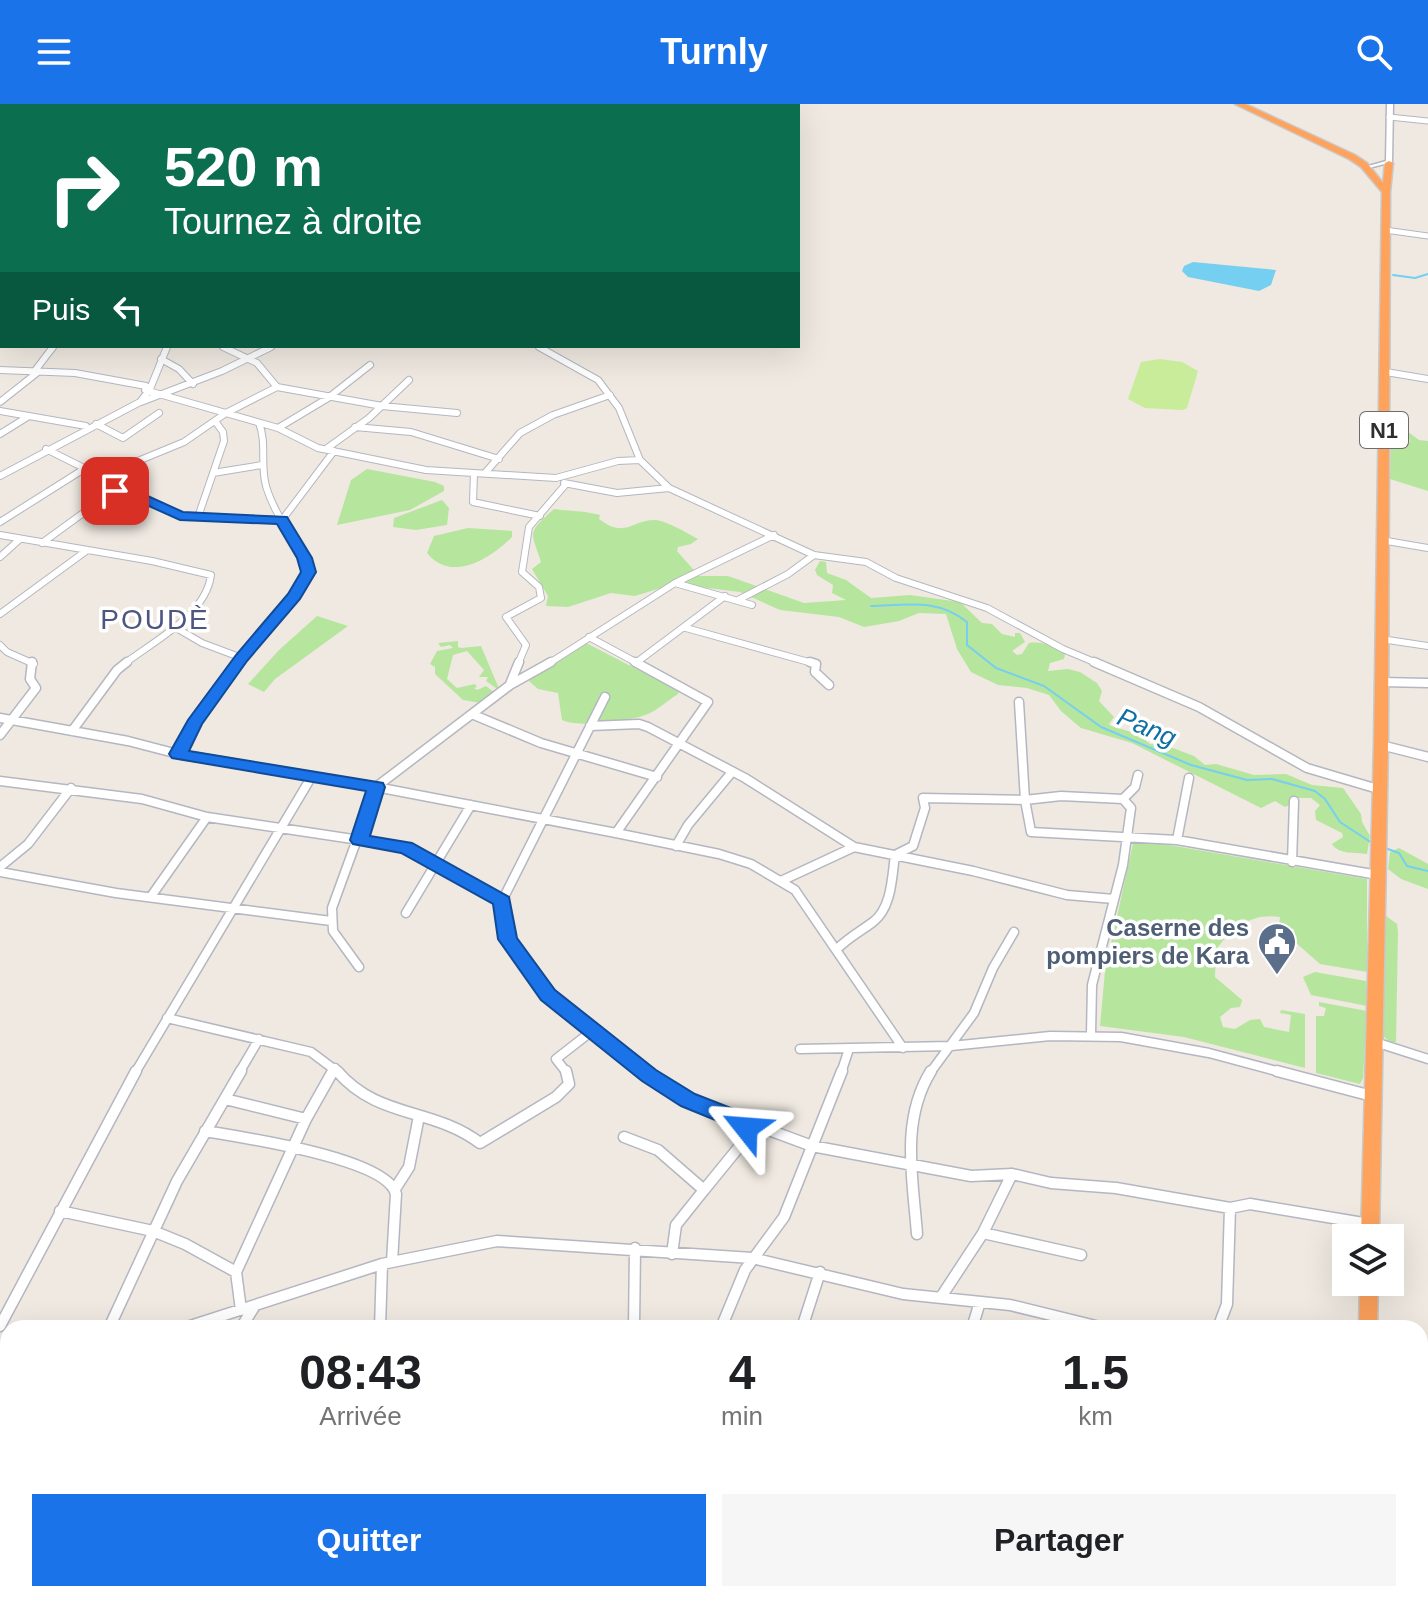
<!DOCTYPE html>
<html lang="fr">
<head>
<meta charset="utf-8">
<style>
	:root { --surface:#fff; --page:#f6f6f6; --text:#202124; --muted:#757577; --accent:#1a73e8 }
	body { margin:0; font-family:Helvetica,sans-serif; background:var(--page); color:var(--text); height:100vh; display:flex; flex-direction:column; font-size:30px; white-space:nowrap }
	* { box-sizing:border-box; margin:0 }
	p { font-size:26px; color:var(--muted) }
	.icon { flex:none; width:44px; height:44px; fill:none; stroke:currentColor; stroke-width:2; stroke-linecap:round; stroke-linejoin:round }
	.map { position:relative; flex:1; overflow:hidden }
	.panel { position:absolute; left:0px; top:1216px; width:1428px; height:282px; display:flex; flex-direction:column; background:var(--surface); border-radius:24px 24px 0 0; box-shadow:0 8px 32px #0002 }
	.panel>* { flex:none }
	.guide { position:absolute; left:0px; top:0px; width:800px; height:244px; box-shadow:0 8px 32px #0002; background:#0b6e4f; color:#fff; overflow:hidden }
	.buttons { position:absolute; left:1332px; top:1120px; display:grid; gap:16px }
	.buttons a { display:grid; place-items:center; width:72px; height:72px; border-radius:0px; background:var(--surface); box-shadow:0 8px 32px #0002; font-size:40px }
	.pin { position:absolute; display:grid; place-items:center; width:68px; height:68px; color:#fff; margin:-34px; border-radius:16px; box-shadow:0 4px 12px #0006 }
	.me { position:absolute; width:88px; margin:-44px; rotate:298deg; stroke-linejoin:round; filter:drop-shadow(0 0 6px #0008) }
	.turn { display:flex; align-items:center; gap:28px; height:168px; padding:0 32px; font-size:36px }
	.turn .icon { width:104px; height:104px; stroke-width:2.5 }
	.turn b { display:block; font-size:56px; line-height:68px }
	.then { display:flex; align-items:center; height:76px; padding:0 32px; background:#0003; gap:16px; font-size:30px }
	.eta { display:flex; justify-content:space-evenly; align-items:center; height:136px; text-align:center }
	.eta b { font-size:48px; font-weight:700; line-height:56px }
	.action { display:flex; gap:16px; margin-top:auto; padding:16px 32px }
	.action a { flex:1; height:92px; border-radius:0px; background:var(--accent); color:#fff; font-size:32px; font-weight:700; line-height:92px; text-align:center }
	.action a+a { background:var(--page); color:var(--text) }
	header { display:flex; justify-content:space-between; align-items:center; height:104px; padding:0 32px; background:var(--accent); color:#fff; font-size:36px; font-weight:700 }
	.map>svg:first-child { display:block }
	.green { fill:#b6e59e }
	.pitch { fill:#c9ec9a }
	.water { fill:#75cff0 }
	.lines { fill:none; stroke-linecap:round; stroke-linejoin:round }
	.stream { stroke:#75cff0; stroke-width:2 }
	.street-far3-casing { stroke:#b4b7c1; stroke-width:7 }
	.street-far2-casing { stroke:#b4b7c1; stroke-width:8 }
	.street-far1-casing { stroke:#b4b7c1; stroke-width:11 }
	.street-casing { stroke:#b4b7c1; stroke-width:13 }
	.secondary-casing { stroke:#b4b7c1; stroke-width:3 }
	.highway-casing { stroke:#c9c9c9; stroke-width:3 }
	.street-far3 { stroke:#fff; stroke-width:5 }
	.street-far2 { stroke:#fff; stroke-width:6 }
	.street-far1 { stroke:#fff; stroke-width:8 }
	.street { stroke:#fff; stroke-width:10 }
	.secondary { fill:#fff; fill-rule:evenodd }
	.highway { fill:#ffa35c; fill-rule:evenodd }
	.route { fill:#1a73e8; stroke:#114b97; stroke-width:2 }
	.labels { text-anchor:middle; stroke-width:7; stroke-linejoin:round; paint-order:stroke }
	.shield { fill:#fff; stroke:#6d6d6d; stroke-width:2 }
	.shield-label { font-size:22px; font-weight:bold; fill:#2e2e2e }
	.service-label { font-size:24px; font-weight:bold; fill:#4e5e75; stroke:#fff; text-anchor:end }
	.water-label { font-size:26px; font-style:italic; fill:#0d6fa3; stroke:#fff }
	.quarter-label { font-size:28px; letter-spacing:2px; fill:#4d5680; stroke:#fff }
</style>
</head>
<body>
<header><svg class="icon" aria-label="menu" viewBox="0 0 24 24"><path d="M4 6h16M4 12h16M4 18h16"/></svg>Turnly<svg class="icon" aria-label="search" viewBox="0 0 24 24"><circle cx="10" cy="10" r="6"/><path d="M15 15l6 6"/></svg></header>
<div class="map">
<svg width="1428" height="1497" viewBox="0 0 1428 1497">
	<rect width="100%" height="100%" fill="#efe9e1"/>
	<!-- green -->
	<path class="green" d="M1408,328L1419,336L1428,337V387L1390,375L1391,336L1410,338Z
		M367,365L435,378L444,382V387L410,406L337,421L351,376Z
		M442,396L449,404L447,421L416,426L393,423L394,414Z
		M554,405C569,407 586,407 600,411L599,415C625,435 632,416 655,416C667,417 687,429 698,435L691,440L678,443L677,447L699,472H728L804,499L846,496L832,489L833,481L817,471L815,466L820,457L826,458L827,469L846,476L871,494L910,491L960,498L982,519L992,520L1002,530L1015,533V529H1020L1025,538L1012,547L1017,551L1022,550L1029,539C1042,537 1054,542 1065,550L1064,555L1050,559L1048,567L1068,565L1080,568L1097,579L1102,587L1099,597L1114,613L1109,620L1111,622L1138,630L1150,640L1165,641L1194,652L1205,661L1216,660L1254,671L1286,670L1312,681L1343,684L1361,710L1362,718L1370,732L1367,750C1355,748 1339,751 1332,740L1343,733L1342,729L1316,716L1315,707L1320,701L1311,694H1292L1290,701L1285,703L1275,697L1261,704L1132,639L1081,624L1061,607L1049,591L1027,584L998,581L971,568L957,545L946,510L919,509L899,517L864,523L839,513L780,506L740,488L692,482L679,473L661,484L635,492L611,489L568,503L546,502L548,492L532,465L541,458C531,427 526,430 554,405Z
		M468,424L512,427V433C490,455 451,479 427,449L434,432Z
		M317,512L348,522L275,575L264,588L248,580L279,546Z
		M458,537V543L461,544L481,542L500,587L486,577L488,573H479L484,566L467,547L453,551L447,575L457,584L475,580L477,583L474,584L477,586L486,582L495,589L481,599L463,596L435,570V563L430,560L437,547L453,544L450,541L441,543L438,539Z
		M586,539L679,587L678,590C668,596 657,607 645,611C626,618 580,624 562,616L558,589L538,585L529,577L535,570Z
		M1134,735L1367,775V868L1320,860L1295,838L1294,825L1279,822L1280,813C1252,809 1232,823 1216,846L1215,873L1242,896L1240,903L1231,904L1220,913L1223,923L1235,925L1250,916L1260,915L1264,923L1289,928L1291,911L1280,909L1281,906L1305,910V964L1184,933L1100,922L1105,867Z
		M1399,744L1428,760V785L1401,775L1388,765L1390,748Z
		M1386,812L1397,820L1398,828L1396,938C1389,939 1384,934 1382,928Z
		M1315,868L1366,877L1367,902L1311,891L1303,873Z
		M1319,898L1367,907L1363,974L1360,980L1316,969V912H1324L1326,904L1319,902Z"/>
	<!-- pitch -->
	<path class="pitch" d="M1160,255L1182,258L1198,267L1187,304L1183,306L1145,304L1128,295L1141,258Z"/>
	<!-- water -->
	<path class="water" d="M1193,158L1276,166L1271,181L1259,187L1188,173L1182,167L1184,162Z"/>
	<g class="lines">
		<!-- stream -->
		<path class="stream" d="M107,0H121
			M128,0L133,2
			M261,0L276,2
			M605,0L619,2
			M559,2L572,0
			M733,2L740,0
			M1393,171L1415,174L1428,170
			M871,502C907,501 937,494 967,518V541L996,564L1044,582L1101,623L1191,661L1247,676L1272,675L1315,687L1325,695L1340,718L1372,739
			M1385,744L1399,749L1407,762L1428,767"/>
		<defs>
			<path id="street-far3" d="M337,0L345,2
				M386,0L393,2
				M444,0L454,2
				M415,2L418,0
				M475,2L482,0
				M1389,13L1428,17
				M1385,126L1428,132
				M0,239L2,234
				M222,242L228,245
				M538,242L543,245
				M52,245L54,242
				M267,245L272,242"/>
			<path id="street-far2" d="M539,243L598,276L619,304L640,356L669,384L814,451L866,458L896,474L987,504L1063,545L1099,560
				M161,255L179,265L193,280
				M0,266L75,269L146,282
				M34,268L53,243
				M1386,268L1428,275
				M277,283L382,302L457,309
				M145,286L278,324L318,344L426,366L556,374L618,357L640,356
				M0,298L38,268
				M141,298L222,267L271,243
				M0,307L86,322
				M96,320L123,334L159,309
				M355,323L411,328L499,355
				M278,324L328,294L370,261
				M0,330L29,312
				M46,345L180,412L282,416L334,347
				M326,345L369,314L409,276
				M213,369L262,361
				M474,369L473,398L540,412
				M485,369L520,329L553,311L610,291
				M0,372L140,298L150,285L167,243
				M99,373L184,338L226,309L277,283L257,259L223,243
				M564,379L617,389L669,384
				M198,413L224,337L223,328L215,317
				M0,418L84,365
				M0,431L152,457L211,471C206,511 154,537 124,560
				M1381,436L1428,444
				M42,439L119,383
				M0,453L20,435
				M675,479L752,501
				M738,496L788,470L814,451
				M0,510L86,447
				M173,522L202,539L242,554
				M686,524L816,560
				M589,533L639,560
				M1381,535L1428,542
				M0,541L7,548L34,560
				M637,558L725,492
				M237,560L295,492L309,468C298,438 275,413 266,382C260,361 267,339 259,319
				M518,560L526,541L506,513L541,494L539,483L522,468L529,423L566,380
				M548,560L675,479L774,431"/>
			<path id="street-far1" d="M810,558L816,560L815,568L829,581
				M1094,558L1199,603L1307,664L1378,685
				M1381,578L1428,579
				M510,580L519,558
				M605,593L502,797L507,835L548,891L645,969
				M1019,598L1025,696L1031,728L1177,736L1378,771
				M474,611L541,639L657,673
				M0,614L128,637L178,650L376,683L616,729L719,750L751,760L795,786L903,944
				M590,622L639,620L648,623L745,674L854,743L973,767L1067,791L1114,795
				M72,627L117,566L127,558
				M0,631L36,584L30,575L32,558
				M1381,641L1428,653
				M178,650L186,640L194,619L239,558
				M0,677L142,695L207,713L406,743L502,797
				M616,729L708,598L635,558
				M1177,736L1189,674
				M676,742L688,721L732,668
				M1292,758L1294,697
				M0,763L28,740L71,684
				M0,768L116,789L331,817
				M781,777L854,743
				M152,791L207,713
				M406,809L471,701
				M837,845C849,833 861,827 873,818C892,804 892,772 895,751L913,742L925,704L923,694L1025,696L1061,692L1123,695L1135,683L1138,671
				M359,863L333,827L332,804L376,683L510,581L551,558
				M167,914L311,948L339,969
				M1091,931L1092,881L1123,761L1131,704L1123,695
				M1375,938L1428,955
				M800,945L951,942L1050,932L1121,933L1209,949L1284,969
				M135,969L312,672
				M239,969L259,935
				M332,969L335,964
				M567,969L556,955L592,927
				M841,969L849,945
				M930,969L974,909L993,864L1014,828"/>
			<path id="street" d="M337,967C378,1015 432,1003 480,1039L556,993L569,980L566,967
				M643,967L688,996L812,1042L971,1072L1012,1070L1051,1079L1116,1084L1230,1104L1250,1100L1369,1120
				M1277,967L1372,992
				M225,995L306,1015
				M205,1027C240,1033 387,1054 396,1090L392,1158
				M624,1033L658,1046L704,1086L676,1121L672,1150
				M395,1085L409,1063L419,1012
				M704,1086L739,1043L746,1019
				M60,1107L153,1127L185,1140L236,1168
				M983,1129L1081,1151
				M917,1130C913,1075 900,1017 931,967
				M941,1193L983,1129L1012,1070
				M241,1206L236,1168L306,1015L333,967
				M0,1222L136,967
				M109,1224L177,1077L241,967
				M184,1224L382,1160L497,1137L752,1154L903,1190L1010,1201L1104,1224
				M241,1224L254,1203
				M380,1224L382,1160
				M634,1224L635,1144
				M721,1224L745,1166L784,1113L842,967
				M802,1224L820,1168
				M972,1224L980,1198
				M1218,1224L1227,1200L1230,1104
				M0,1263L8,1262
				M0,1289L8,1295
				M1035,1490L1052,1497
				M1072,1490L1076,1497
				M78,1497L82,1490
				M360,1497L361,1490
				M699,1497L701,1490
				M998,1497L1003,1490
				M1162,1497L1167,1490"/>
			<path id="secondary" d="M1387,0H1393L1392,58L1365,65V63L1386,57Z"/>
			<path id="highway" d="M1235,0H1245L1355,51L1367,59L1383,79L1385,59L1389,57L1393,59L1390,88L1388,641L1379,1134H1361L1374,641L1382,88L1361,63L1349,55Z
				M1360,1178H1378L1377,1224H1359Z
				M1389,1490H1409L1410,1497H1390Z"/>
		</defs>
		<!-- street-far3 casing -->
		<use href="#street-far3" class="street-far3-casing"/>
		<!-- street-far2 casing -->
		<use href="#street-far2" class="street-far2-casing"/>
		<!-- street-far1 casing -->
		<use href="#street-far1" class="street-far1-casing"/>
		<!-- street casing -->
		<use href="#street" class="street-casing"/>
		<!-- secondary casing -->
		<use href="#secondary" class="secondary-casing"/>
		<!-- highway casing -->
		<use href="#highway" class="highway-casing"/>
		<!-- street-far3 -->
		<use href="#street-far3" class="street-far3"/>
		<!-- street-far2 -->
		<use href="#street-far2" class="street-far2"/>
		<!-- street-far1 -->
		<use href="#street-far1" class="street-far1"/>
		<!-- street -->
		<use href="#street" class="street"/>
		<!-- secondary -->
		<use href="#secondary" class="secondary"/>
		<!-- highway -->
		<use href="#highway" class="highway"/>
	</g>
	<!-- route -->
	<path class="route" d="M119,379L183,408L287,413L312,454L316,468L300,495L247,557L202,620L189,647L383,679L385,683L370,732L412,739L509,793L517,834L555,886L656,966L695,990L754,1013L757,1019L754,1030L746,1032L738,1030L735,1024L681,1002L642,977L541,896L498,835L493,800L401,749L353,740L350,736L366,687L172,654L169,650L188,616L236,551L288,490L301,468L297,454L277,420L180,416L120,389L110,390V384Z"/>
	<!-- icons -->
	<defs>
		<symbol id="civic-pin" viewBox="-11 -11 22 30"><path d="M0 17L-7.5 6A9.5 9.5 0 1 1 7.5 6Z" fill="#5c6f8a" stroke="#fff"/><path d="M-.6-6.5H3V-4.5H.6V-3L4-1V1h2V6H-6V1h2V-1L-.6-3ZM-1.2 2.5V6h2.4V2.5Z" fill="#fff"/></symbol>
	</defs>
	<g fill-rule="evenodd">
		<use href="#civic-pin" x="1255" y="816" width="44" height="60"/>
	</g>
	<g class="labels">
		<!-- shield labels -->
		<rect class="shield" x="1360" y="308" width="48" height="36" rx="6"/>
		<g class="shield-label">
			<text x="1384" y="334">N1</text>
		</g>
		<!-- service labels -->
		<g class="service-label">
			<text x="1249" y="832">Caserne des<tspan x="1249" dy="28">pompiers de Kara</tspan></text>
		</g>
		<!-- water labels -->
		<g class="water-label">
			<text transform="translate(1147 623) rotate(23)" y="9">Pang</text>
		</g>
		<!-- quarter labels -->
		<g class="quarter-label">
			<text x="155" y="525">POUDÈ</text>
		</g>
	</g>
</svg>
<div class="buttons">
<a><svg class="icon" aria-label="layers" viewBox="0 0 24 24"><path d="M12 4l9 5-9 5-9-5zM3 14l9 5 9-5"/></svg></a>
</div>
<div class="pin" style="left:115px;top:387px;background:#d93025"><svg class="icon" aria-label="arrive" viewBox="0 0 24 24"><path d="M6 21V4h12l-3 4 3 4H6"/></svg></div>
<svg class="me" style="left:746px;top:1024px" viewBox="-20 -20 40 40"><path d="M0-17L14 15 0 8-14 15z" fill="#1a73e8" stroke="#fff" stroke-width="4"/></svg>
<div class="guide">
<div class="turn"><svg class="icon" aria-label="right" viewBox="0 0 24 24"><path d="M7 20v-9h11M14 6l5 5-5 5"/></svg><div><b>520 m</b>Tournez à droite</div></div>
<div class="then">Puis<svg class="icon" aria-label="left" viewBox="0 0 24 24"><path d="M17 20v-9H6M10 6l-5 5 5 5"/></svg></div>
</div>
<section class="panel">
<div class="eta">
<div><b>08:43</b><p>Arrivée</p></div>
<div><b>4</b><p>min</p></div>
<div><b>1.5</b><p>km</p></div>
</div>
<div class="action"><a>Quitter</a><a>Partager</a></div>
</section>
</div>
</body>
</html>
